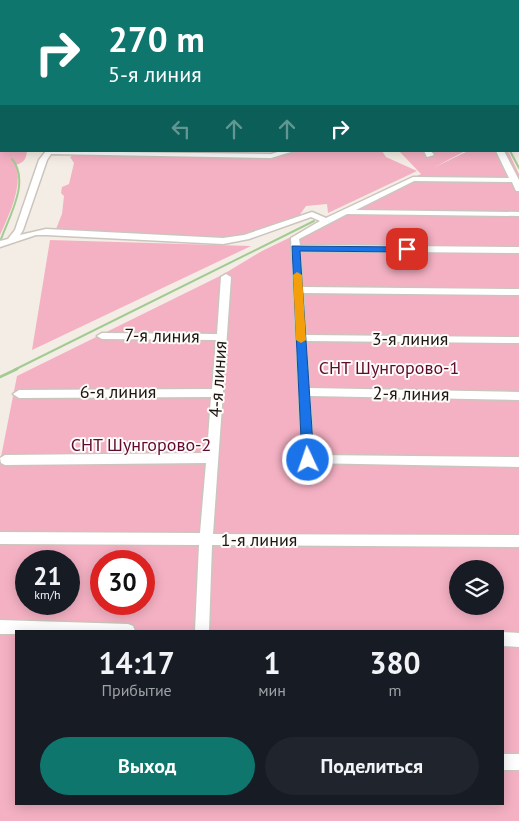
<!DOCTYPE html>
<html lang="ru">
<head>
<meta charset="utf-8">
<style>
	:root { --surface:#171b24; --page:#20242c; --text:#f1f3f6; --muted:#9ea1a6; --accent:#0f766e }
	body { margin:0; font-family:"PT Sans",sans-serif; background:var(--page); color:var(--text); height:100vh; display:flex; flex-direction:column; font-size:19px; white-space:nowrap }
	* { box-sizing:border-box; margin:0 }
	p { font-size:16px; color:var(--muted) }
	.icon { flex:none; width:28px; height:28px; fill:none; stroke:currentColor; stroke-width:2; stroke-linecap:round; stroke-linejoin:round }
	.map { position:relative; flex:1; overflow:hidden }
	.panel { position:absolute; left:15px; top:630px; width:489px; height:175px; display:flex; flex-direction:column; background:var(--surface); border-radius:0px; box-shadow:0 2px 12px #0003 }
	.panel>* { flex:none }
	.top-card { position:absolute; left:0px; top:0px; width:520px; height:152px; box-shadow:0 2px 12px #0003; background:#0f766e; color:#fff; overflow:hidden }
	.buttons { position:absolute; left:449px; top:560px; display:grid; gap:10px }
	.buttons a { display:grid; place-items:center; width:55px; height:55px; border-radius:50%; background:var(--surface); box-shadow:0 2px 12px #0003; font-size:25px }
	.speed { position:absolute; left:15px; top:550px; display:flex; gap:10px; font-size:25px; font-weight:700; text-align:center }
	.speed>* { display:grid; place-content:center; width:65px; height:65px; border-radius:50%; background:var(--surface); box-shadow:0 2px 12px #0003; line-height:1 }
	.speed small { font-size:12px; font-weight:400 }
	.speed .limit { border:8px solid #d22; background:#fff; color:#111 }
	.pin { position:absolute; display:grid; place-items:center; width:42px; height:42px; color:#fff; margin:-21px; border-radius:10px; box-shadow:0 2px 8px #0006 }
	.me { position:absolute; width:55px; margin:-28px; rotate:357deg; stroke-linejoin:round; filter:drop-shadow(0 0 4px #0008) }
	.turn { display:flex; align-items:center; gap:18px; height:105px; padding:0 25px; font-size:22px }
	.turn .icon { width:65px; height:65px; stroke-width:2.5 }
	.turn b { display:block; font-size:35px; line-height:42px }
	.lanes { display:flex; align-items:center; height:48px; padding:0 25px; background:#0003; justify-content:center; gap:25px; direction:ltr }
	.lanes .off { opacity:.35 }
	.eta { display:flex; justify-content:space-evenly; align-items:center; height:85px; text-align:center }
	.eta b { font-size:30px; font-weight:700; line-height:35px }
	.action { display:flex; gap:10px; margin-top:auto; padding:10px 25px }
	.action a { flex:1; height:58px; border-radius:30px; background:var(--accent); color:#fff; font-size:20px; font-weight:700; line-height:58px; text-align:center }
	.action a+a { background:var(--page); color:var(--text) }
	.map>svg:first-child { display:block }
	.green { fill:#f4b1c3; fill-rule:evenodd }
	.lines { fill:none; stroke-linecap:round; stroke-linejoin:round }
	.stream-far1 { stroke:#a1cb93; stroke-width:2 }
	.stream { stroke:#a1cb93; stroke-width:2.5 }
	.minor-casing { stroke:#ccc5bd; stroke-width:3 }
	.minor { fill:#fff; fill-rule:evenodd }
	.route { fill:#1a73e8; stroke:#114b97 }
	.slow { fill:#f59e0b }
	.labels { text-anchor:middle; stroke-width:4; stroke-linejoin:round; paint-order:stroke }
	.street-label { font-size:18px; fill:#191613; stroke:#fefbf8 }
	.park-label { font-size:18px; fill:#5f0a2f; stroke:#fefbf8 }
</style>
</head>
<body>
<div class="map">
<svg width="519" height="821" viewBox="0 0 519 821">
	<rect width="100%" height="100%" fill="#f4ede5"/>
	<!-- green -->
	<path class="green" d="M0,0H416L419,1H1L0,18Z
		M0,105L1,151H27C26,160 24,162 16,165C23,186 9,215 0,235Z
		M295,151H382L386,157L417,171L328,213L327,204L306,206L299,216L241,235L220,238L56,229L62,214L64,196L61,193L62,187L69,184L74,163L70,157L76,154L270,157Z
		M399,151H465L433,168L468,151H508L519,174V821H0V462L17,376L222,275L262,251L421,174ZM26,561H69V604H26ZM101,561H144V604H101ZM458,569H495V606H458ZM16,631H502V804H16Z
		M50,240L251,246L32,350Z"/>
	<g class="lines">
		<!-- stream-far1 -->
		<path class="stream-far1" d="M510,151L519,168
			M0,242C8,218 31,182 12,159
			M14,370L314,221"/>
		<!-- stream -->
		<path class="stream" d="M0,377L17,369"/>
		<defs>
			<path id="minor" d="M338,0H344V1H339Z
				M360,0H370L371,1H362Z
				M409,0H417L418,1H411Z
				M0,16H1V20H0Z
				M46,151L271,154L281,151H294L271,158L51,154L47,160L23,230L20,235L46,229L223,238L244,235L312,212L326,218L413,177L509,178L496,151H504L519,180V191H516L512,182L414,181L356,210L519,212V216L347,214L299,239L300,245L519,247V253L300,251L303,287L519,289V295L303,293L306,335L519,337V343L306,341L309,388L519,392V400L310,396L314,455L519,457V467L304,463L302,460L291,238L320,221L311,217L249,239L223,244L46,235H36L0,247V241L8,239L15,230L39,160Z
				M424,151H431L434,155L427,157Z
				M226,274L231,277L213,534L519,535V547L212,545L209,631H195L199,545L0,544V532L200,533L206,463L5,465L1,463L0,458L5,455L207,453L211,397L19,398L13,394L19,390L212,389L216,340L102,339L97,336L102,333L217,334L221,277Z
				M0,620L128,624L133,626L135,631H16V634H0Z
				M502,632L519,633V647L502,646Z
				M502,754H519V770H502Z"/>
		</defs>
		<!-- minor casing -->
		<use href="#minor" class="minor-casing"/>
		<!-- minor -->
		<use href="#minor" class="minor"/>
	</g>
	<!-- route -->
	<path class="route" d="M292,246L407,247L412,249L407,252L300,251L314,460L308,464L302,460Z"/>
	<!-- slow -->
	<path class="slow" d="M297,272L302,275L306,340L301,343L296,340L293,275Z"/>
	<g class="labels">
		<!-- street labels -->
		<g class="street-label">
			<text transform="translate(162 336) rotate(1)" y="6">7-я линия</text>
			<text x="410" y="345">3-я линия</text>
			<text transform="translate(218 379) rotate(-86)" y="6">4-я линия</text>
			<text x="118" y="398">6-я линия</text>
			<text transform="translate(411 394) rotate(1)" y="6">2-я линия</text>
			<text x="259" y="546">1-я линия</text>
		</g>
		<!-- park labels -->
		<g class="park-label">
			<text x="389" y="374">СНТ Шунгорово-1</text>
			<text x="141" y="451">СНТ Шунгорово-2</text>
		</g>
	</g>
</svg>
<div class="buttons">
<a><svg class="icon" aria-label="layers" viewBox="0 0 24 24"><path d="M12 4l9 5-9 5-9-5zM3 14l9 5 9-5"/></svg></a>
</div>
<div class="speed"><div>21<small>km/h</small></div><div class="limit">30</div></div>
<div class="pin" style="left:407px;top:249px;background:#d93025"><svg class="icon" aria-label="arrive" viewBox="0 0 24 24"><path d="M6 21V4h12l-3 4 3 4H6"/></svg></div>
<svg class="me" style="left:308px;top:460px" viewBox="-20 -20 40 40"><circle r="17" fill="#1a73e8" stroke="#fff" stroke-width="3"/><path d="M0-11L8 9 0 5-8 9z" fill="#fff"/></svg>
<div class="top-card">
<div class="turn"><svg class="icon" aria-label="right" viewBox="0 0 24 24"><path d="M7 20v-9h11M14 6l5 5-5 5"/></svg><div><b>270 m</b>5-я линия</div></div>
<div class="lanes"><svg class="icon off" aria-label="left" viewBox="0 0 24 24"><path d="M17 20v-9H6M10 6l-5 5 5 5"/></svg><svg class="icon off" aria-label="ahead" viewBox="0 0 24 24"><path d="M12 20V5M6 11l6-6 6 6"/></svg><svg class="icon off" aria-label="ahead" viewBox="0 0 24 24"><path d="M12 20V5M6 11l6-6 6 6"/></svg><svg class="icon" aria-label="right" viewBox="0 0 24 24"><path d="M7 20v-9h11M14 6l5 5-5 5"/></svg></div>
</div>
<section class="panel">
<div class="eta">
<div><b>14:17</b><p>Прибытие</p></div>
<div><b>1</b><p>мин</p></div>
<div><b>380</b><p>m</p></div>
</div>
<div class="action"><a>Выход</a><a>Поделиться</a></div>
</section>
</div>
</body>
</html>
